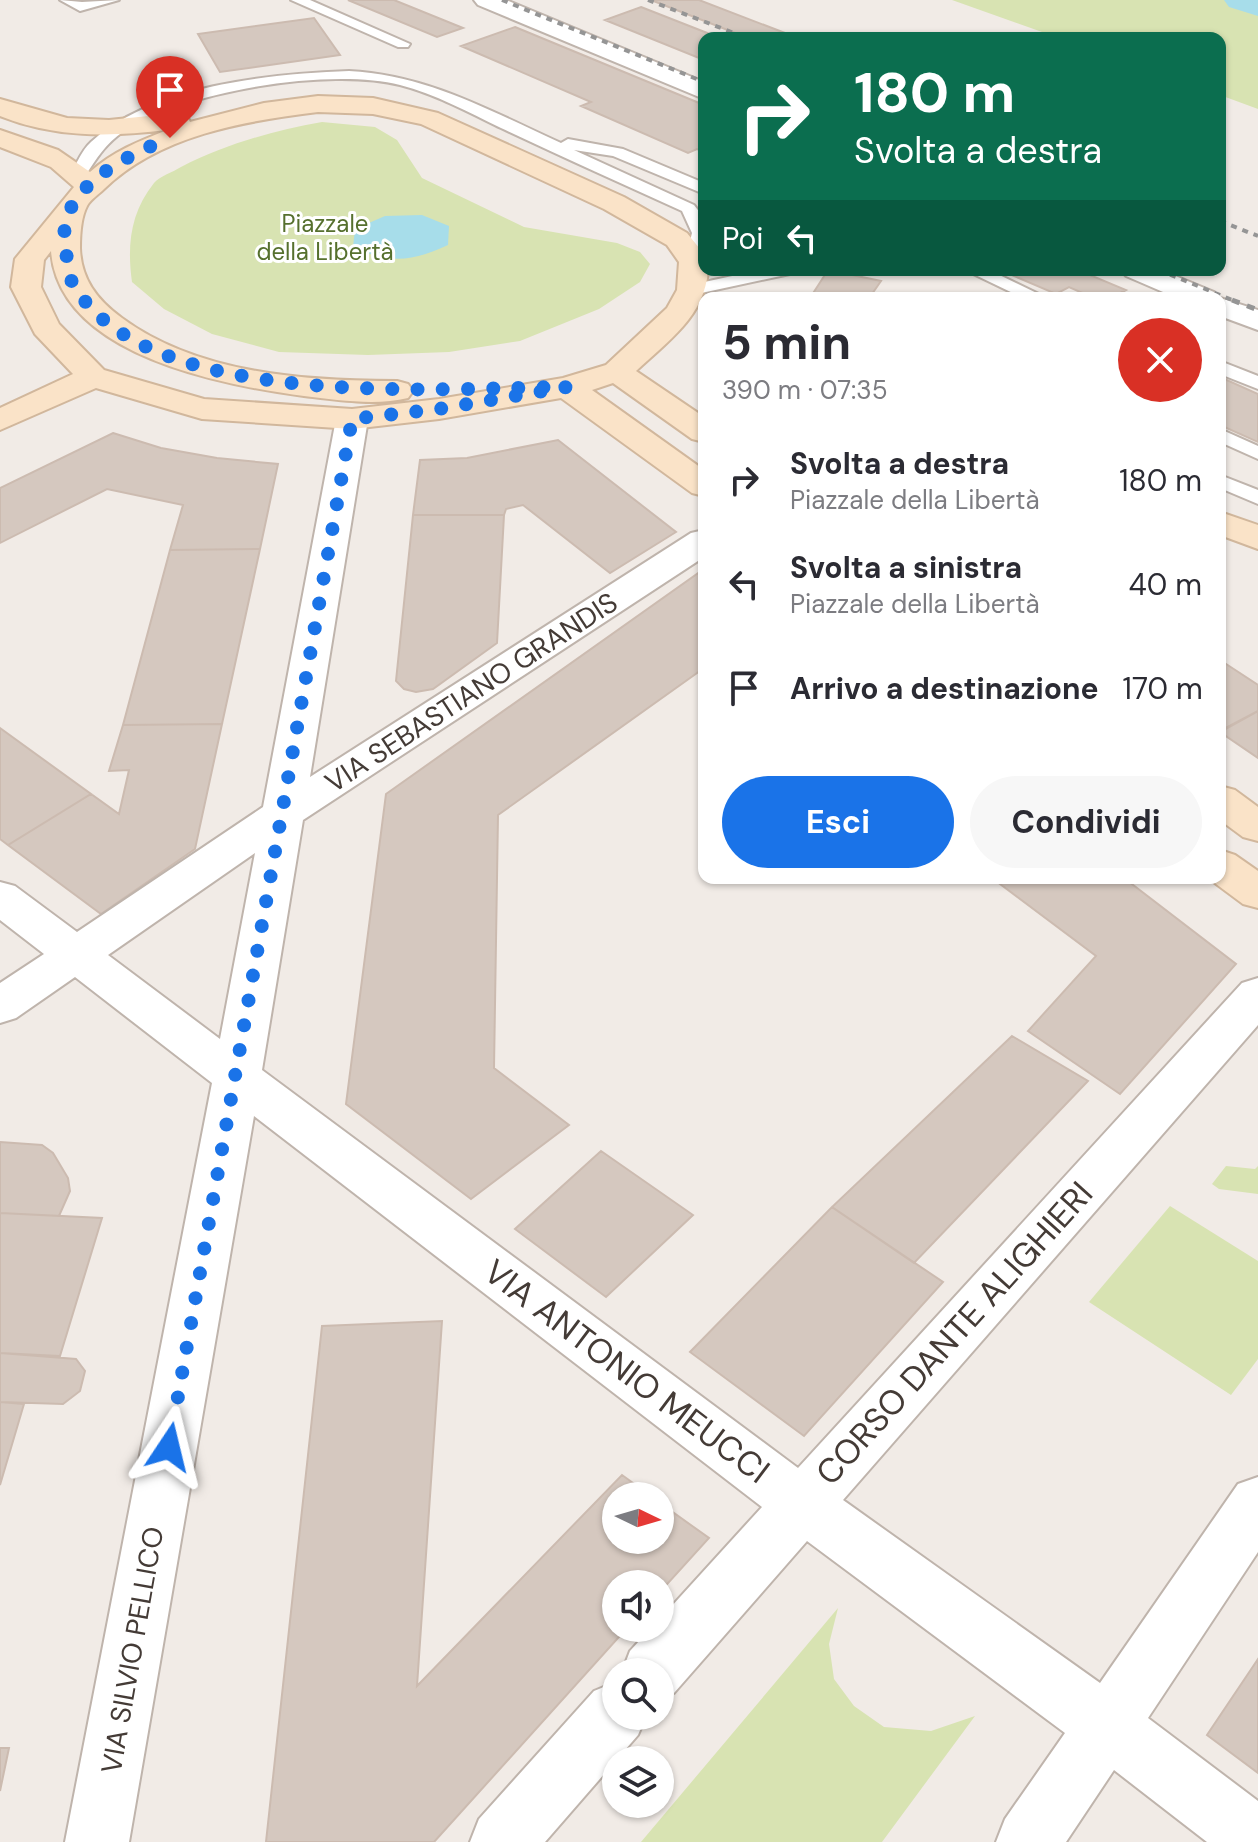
<!DOCTYPE html>
<html lang="it">
<head>
<meta charset="utf-8">
<style>
	:root { --surface:#fff; --page:#f7f7f7; --text:#2b2b33; --muted:#7c7c81; --accent:#1a73e8 }
	body { margin:0; font-family:"DM Sans",sans-serif; background:var(--page); color:var(--text); height:100vh; display:flex; flex-direction:column; font-size:30px; white-space:nowrap }
	* { box-sizing:border-box; margin:0 }
	p { font-size:26px; color:var(--muted) }
	.icon { flex:none; width:44px; height:44px; fill:none; stroke:currentColor; stroke-width:2; stroke-linecap:round; stroke-linejoin:round }
	.map { position:relative; flex:1; overflow:hidden }
	.panel { position:absolute; left:698px; top:292px; width:528px; height:592px; display:flex; flex-direction:column; background:var(--surface); border-radius:16px; box-shadow:0 2px 6px #0004 }
	.panel>* { flex:none }
	.banner { position:absolute; left:698px; top:32px; width:528px; height:244px; border-radius:16px; box-shadow:0 2px 6px #0004; background:#0b6e4f; color:#fff; overflow:hidden }
	.needle { width:52px; rotate:95deg }
	.buttons { position:absolute; left:602px; top:1482px; display:grid; gap:16px }
	.buttons a { display:grid; place-items:center; width:72px; height:72px; border-radius:50%; background:var(--surface); box-shadow:0 2px 6px #0004; font-size:40px }
	.pin { position:absolute; display:grid; place-items:center; width:68px; height:68px; color:#fff; margin:-82px -34px; border-radius:50% 50% 50% 0; rotate:-45deg; box-shadow:0 0 8px #0007 }
	.pin .icon { rotate:45deg }
	.me { position:absolute; width:88px; margin:-44px; rotate:10deg; stroke-linejoin:round; filter:drop-shadow(0 0 6px #0008) }
	.turn { display:flex; align-items:center; gap:28px; height:168px; padding:0 24px; font-size:36px }
	.turn .icon { width:104px; height:104px; stroke-width:2.5 }
	.turn b { display:block; font-size:56px; line-height:68px }
	.then { display:flex; align-items:center; height:76px; padding:0 24px; background:#0003; gap:16px; font-size:30px }
	.round { display:grid; place-items:center; flex:none; width:84px; height:84px; border-radius:42px; background:var(--page) }
	.headline { display:flex; align-items:center; justify-content:space-between; height:136px; padding:0 24px }
	h1 { font-size:48px; font-weight:700; line-height:60px }
	.cta { display:flex; gap:16px; margin-top:auto; padding:16px 24px }
	.cta a { flex:1; height:92px; border-radius:48px; background:var(--accent); color:#fff; font-size:32px; font-weight:700; line-height:92px; text-align:center }
	.cta a+a { background:var(--page); color:var(--text) }
	ul { padding:0; list-style:none }
	li { display:flex; align-items:center; gap:24px; height:104px; padding:0 24px }
	li div { flex:1 }
	li b { display:block; font-size:30px }
	li em { font-style:normal }
	.map>svg:first-child { display:block }
	.green { fill:#d8e3b2 }
	.water { fill:#a7ddea }
	.lines { fill:none; stroke-linecap:round; stroke-linejoin:round }
	.canal { fill:#a7ddea; fill-rule:evenodd }
	.building { fill:#d5c8bf; stroke:#ccbbb0; stroke-width:2 }
	.lane-casing { stroke:#bfb4ac; stroke-width:4 }
	.street-casing { stroke:#bfb4ac; stroke-width:4 }
	.secondary-casing { stroke:#d1b79c; stroke-width:4 }
	.lane { fill:#fff; fill-rule:evenodd }
	.street { fill:#fff; fill-rule:evenodd }
	.secondary { fill:#fae3c8; fill-rule:evenodd }
	.rail-far1 { stroke:#959595; stroke-width:4; stroke-dasharray:6 6; stroke-linecap:butt }
	.rail { stroke:#959595; stroke-width:5; stroke-dasharray:8 8; stroke-linecap:butt }
	.route { stroke:#1a73e8; stroke-width:14; stroke-dasharray:0 25.2 }
	.labels { text-anchor:middle; stroke-width:6; stroke-linejoin:round; paint-order:stroke }
	.far-park-label { font-size:24px; fill:#56702e; stroke:#fff }
	.street-label { font-size:28px; fill:#443b36; stroke:#fff }
	.near-street-label { font-size:34px; fill:#443b36; stroke:#fff }
</style>
</head>
<body>
<div class="map">
<svg width="1258" height="1842" viewBox="0 0 1258 1842">
	<rect width="100%" height="100%" fill="#f1ebe6"/>
	<!-- green -->
	<path class="green" d="M952,0H1258V109L1220,95V38H1059Z
		M322,122L375,127L397,140L422,178L524,227L617,243L640,252L650,264L640,282L599,309L520,341L449,352L368,355L279,352L212,334L164,309L132,282C127,246 130,213 154,183C160,176 173,172 181,167C226,144 272,131 322,122Z
		M1226,1166L1255,1169L1258,1166V1194L1219,1189L1212,1184Z
		M1170,1206L1258,1261V1359L1231,1395L1089,1302Z
		M838,1608L829,1644L834,1679L854,1706L884,1727L931,1731L975,1716L882,1842H641Z"/>
	<!-- water -->
	<path class="water" d="M422,215L449,226L448,245C411,262 390,264 353,247L355,229L385,216Z"/>
	<g class="lines">
		<!-- canal -->
		<path class="canal" d="M1224,0H1258V16L1229,7Z"/>
	</g>
	<!-- building -->
	<path class="building" d="M348,0H394L463,28L437,37Z
		M651,0H699L798,38H748Z
		M641,7L720,38H704V60L605,20Z
		M314,18L340,55L220,72L198,34Z
		M515,27L704,105V152L697,149L688,153L581,106L591,102L461,46Z
		M828,270L881,281L872,294L889,298H810Z
		M1000,270H1078L1126,290L1111,298H1094L1069,287L1056,294Z
		M1220,377L1258,394V442L1220,425Z
		M113,433L161,448L217,458L278,464L260,549L170,550L183,505L107,489L0,543V488Z
		M558,440L676,532L610,573L523,505L506,509L504,515H413L420,460L467,458Z
		M413,515H504L497,643L433,689L416,692L404,689L396,681Z
		M260,549L222,724L123,725L170,550Z
		M704,569V668L498,815L494,1068L569,1125L471,1199L346,1104L386,794Z
		M1220,660L1258,685V711L1220,731Z
		M1258,711V758L1220,732Z
		M222,724L195,849L101,914L8,845L91,794L119,814L129,770L109,771L123,725Z
		M0,728L91,794L8,845L0,839Z
		M992,878H1124L1236,964L1120,1094L1028,1031L1096,956Z
		M1012,1036L1088,1081L914,1263L832,1207Z
		M0,1142L42,1145L53,1153L68,1178L70,1191L59,1216L0,1213Z
		M601,1151L693,1215L606,1297L515,1229Z
		M832,1207L943,1282L804,1436L690,1352Z
		M0,1213L102,1218L60,1356L0,1353Z
		M442,1321L417,1686L622,1475L651,1496H616V1540H660V1503L709,1538L660,1592V1584H616V1628H627L434,1842H266L322,1326Z
		M0,1353L76,1359L85,1371L80,1391L63,1404L0,1402Z
		M0,1402L24,1404L0,1485Z
		M1258,1659V1773L1207,1735Z
		M0,1748H9L0,1791Z"/>
	<g class="lines">
		<defs>
			<path id="lane" d="M60,0L82,2L119,0L80,11Z
				M291,0H310L410,44L408,47H398Z
				M349,71C428,75 490,111 561,143L568,139L623,149L704,183V194L613,156L574,150L694,205L704,218L703,261L694,266L685,261L692,233L682,211C622,184 561,156 501,128C468,112 435,94 400,85C330,67 184,91 124,131C105,144 97,158 85,176L79,178L71,173C77,163 82,150 91,142C154,85 268,74 349,71Z
				M760,270H793L790,274L692,295L683,290L686,286Z
				M965,270H989L1047,298H1023Z
				M1220,361L1258,376V389L1220,374Z
				M1220,429L1258,446V459L1220,442Z
				M1220,475L1258,490V504L1220,488Z"/>
			<path id="street" d="M474,0H506L704,82V99L478,5Z
				M1121,270H1161L1214,292L1217,297L1258,310V330L1220,316V298H1177L1126,276Z
				M352,409L364,412L368,419L310,777L691,533L704,530V557L303,820L262,1070L798,1468L1242,983L1258,978V1025L843,1500L1100,1683L1238,1484L1258,1477V1552L1148,1718L1258,1801V1842H1207L1114,1770L1066,1842H996L1005,1819L1065,1733L807,1541L674,1693L660,1699V1672H622L630,1651L651,1628H660V1619L762,1507L254,1116L129,1842H65L212,1083L75,977L16,1018L0,1023V983L44,954L0,920V882L15,886L77,932L263,807L336,419L340,412ZM255,853L220,1039L108,955Z
				M616,1682V1716H646L638,1735L545,1842H470L479,1819L594,1691Z"/>
			<path id="secondary" d="M318,96L373,98L438,113L624,197L687,233L704,254V270H708C705,316 668,341 636,371L704,417V442L692,439L613,383L592,390L704,470V496L692,493L561,398L439,419L352,429L202,419L96,388L0,430V408L73,374L35,334L11,287L15,259L74,187L51,167L0,147V130L58,150L90,172C112,152 139,141 167,130C109,137 55,138 0,116V99L67,118L109,120L178,113L187,116L190,122L264,103ZM318,112L373,114L421,124L604,209L667,245L679,262L677,290L667,308L606,365L563,378L439,399L352,409L204,399L104,370L59,324L41,287L44,260L51,251C59,355 222,385 304,396C337,400 376,406 408,398L413,391L408,384L397,381C306,381 198,374 122,318C97,300 81,279 80,248C80,235 81,217 87,206C90,200 99,194 104,189C160,135 244,121 318,112Z
				M1220,512L1258,525V549L1220,535Z
				M1220,786L1235,790L1258,807V841L1243,837L1220,820Z
				M1220,850L1235,855L1258,871V908L1243,904L1208,878H1220Z"/>
		</defs>
		<!-- lane casing -->
		<use href="#lane" class="lane-casing"/>
		<!-- street casing -->
		<use href="#street" class="street-casing"/>
		<!-- secondary casing -->
		<use href="#secondary" class="secondary-casing"/>
		<!-- lane -->
		<use href="#lane" class="lane"/>
		<!-- street -->
		<use href="#street" class="street"/>
		<!-- secondary -->
		<use href="#secondary" class="secondary"/>
		<!-- rail-far1 -->
		<path class="rail-far1" d="M502,0L704,82
			M648,0L747,38
			M1220,221L1258,236
			M1159,270L1237,302"/>
		<!-- rail -->
		<path class="rail" d="M1232,300L1258,310"/>
	</g>
	<g class="lines">
		<!-- route -->
		<path class="route" d="M169,1447L352,419L439,409L567,387C439,388 147,412 73,284C67,273 67,255 65,242C57,188 129,155 170,138"/>
	</g>
	<g class="labels">
		<!-- far-park labels -->
		<g class="far-park-label">
			<text x="325" y="232">Piazzale<tspan x="325" dy="28">della Libertà</tspan></text>
		</g>
		<!-- street labels -->
		<g class="street-label">
			<text transform="translate(471 692) rotate(-33)" y="10">VIA SEBASTIANO GRANDIS</text>
			<text transform="translate(132 1650) rotate(-80)" y="10">VIA SILVIO PELLICO</text>
		</g>
		<!-- near-street labels -->
		<g class="near-street-label">
			<text transform="translate(954 1333) rotate(-48)" y="12">CORSO DANTE ALIGHIERI</text>
			<text transform="translate(627 1371) rotate(37)" y="12">VIA ANTONIO MEUCCI</text>
		</g>
	</g>
</svg>
<div class="buttons">
<a><svg class="needle" viewBox="-14 -14 28 28"><path d="M0-13l5 13h-10z" fill="#e53935"/><path d="M0 13l5-13h-10z" fill="#7c7c81"/></svg></a>
<a><svg class="icon" aria-label="sound" viewBox="0 0 24 24"><path d="M4 9h4l5-4v14l-5-4H4zM17 9q2 3 0 6"/></svg></a>
<a><svg class="icon" aria-label="search" viewBox="0 0 24 24"><circle cx="10" cy="10" r="6"/><path d="M15 15l6 6"/></svg></a>
<a><svg class="icon" aria-label="layers" viewBox="0 0 24 24"><path d="M12 4l9 5-9 5-9-5zM3 14l9 5 9-5"/></svg></a>
</div>
<div class="pin" style="left:170px;top:138px;background:#d93025"><svg class="icon" aria-label="arrive" viewBox="0 0 24 24"><path d="M6 21V4h12l-3 4 3 4H6"/></svg></div>
<svg class="me" style="left:169px;top:1447px" viewBox="-20 -20 40 40"><path d="M0-17L14 15 0 8-14 15z" fill="#1a73e8" stroke="#fff" stroke-width="4"/></svg>
<div class="banner">
<div class="turn"><svg class="icon" aria-label="right" viewBox="0 0 24 24"><path d="M7 20v-9h11M14 6l5 5-5 5"/></svg><div><b>180 m</b>Svolta a destra</div></div>
<div class="then">Poi<svg class="icon" aria-label="left" viewBox="0 0 24 24"><path d="M17 20v-9H6M10 6l-5 5 5 5"/></svg></div>
</div>
<section class="panel">
<div class="headline"><div><h1>5 min</h1><p>390 m · 07:35</p></div><a class="round" style="background:#d93025;color:#fff"><svg class="icon" aria-label="close" viewBox="0 0 24 24"><path d="M6 6l12 12M18 6L6 18"/></svg></a></div>
<ul>
<li><svg class="icon" aria-label="right" viewBox="0 0 24 24"><path d="M7 20v-9h11M14 6l5 5-5 5"/></svg><div><b>Svolta a destra</b><p>Piazzale della Libertà</p></div><em>180 m</em></li>
<li><svg class="icon" aria-label="left" viewBox="0 0 24 24"><path d="M17 20v-9H6M10 6l-5 5 5 5"/></svg><div><b>Svolta a sinistra</b><p>Piazzale della Libertà</p></div><em>40 m</em></li>
<li><svg class="icon" aria-label="arrive" viewBox="0 0 24 24"><path d="M6 21V4h12l-3 4 3 4H6"/></svg><div><b>Arrivo a destinazione</b></div><em>170 m</em></li>
</ul>
<div class="cta"><a>Esci</a><a>Condividi</a></div>
</section>
</div>
</body>
</html>
